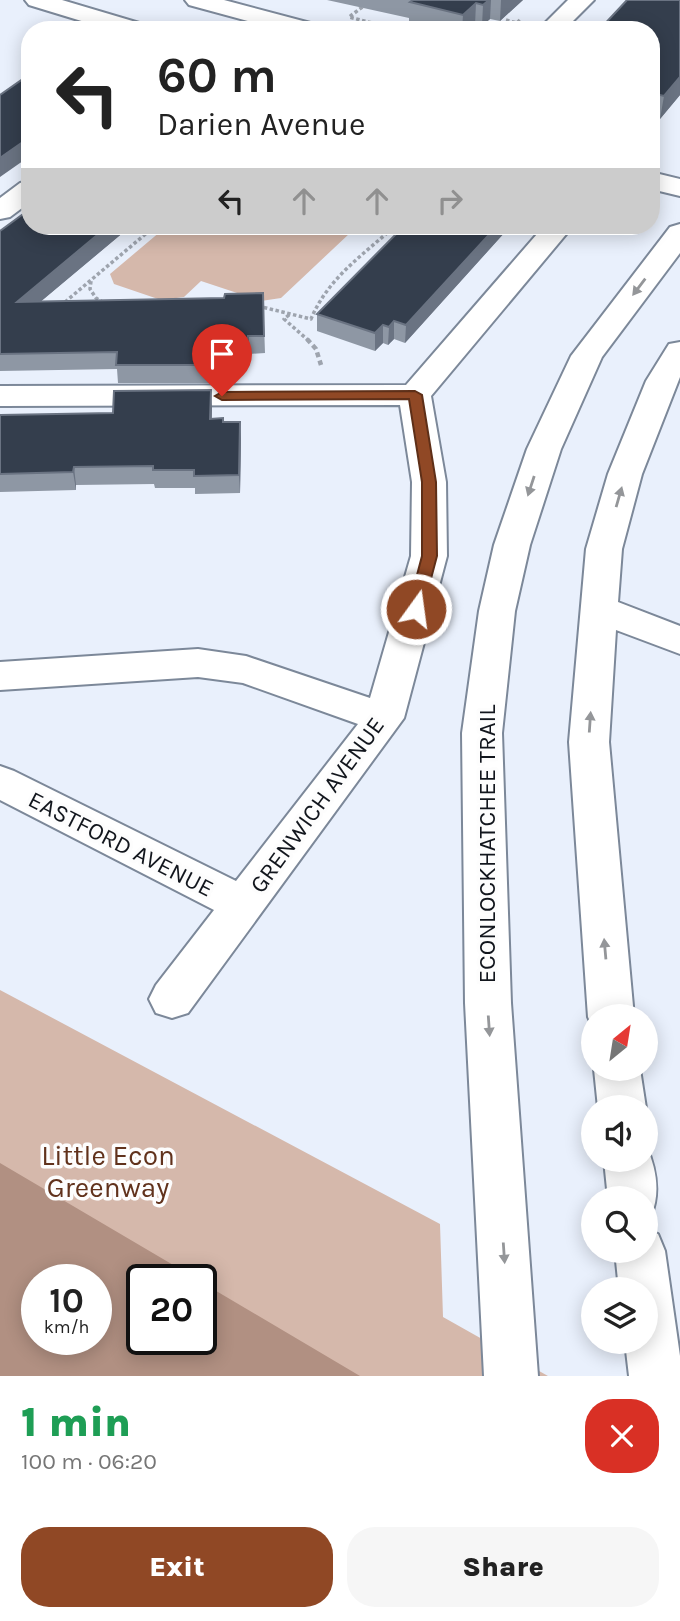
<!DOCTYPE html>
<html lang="en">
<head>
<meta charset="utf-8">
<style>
	:root { --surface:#fff; --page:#f6f6f6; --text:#222; --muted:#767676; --accent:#904825 }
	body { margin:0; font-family:Karla,sans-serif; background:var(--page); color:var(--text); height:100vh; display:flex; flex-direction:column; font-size:26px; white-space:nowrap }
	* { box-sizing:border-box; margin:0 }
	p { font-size:23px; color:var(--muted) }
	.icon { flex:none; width:38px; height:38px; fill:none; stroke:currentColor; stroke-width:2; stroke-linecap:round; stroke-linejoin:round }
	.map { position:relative; height:1376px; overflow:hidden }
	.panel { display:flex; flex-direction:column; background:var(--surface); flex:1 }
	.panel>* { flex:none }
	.guide { position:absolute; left:21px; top:21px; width:639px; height:214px; border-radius:28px; box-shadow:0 4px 18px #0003; background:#fff; color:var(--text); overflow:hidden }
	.needle { width:46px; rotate:30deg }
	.controls { position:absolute; left:581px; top:1004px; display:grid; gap:14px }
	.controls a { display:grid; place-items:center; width:77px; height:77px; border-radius:50%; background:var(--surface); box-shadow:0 4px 18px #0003; font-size:35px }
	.speed { position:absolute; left:21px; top:1264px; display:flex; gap:14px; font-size:35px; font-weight:700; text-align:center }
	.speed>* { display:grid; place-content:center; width:91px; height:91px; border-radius:50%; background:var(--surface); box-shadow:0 4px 18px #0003; line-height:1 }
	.speed small { font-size:18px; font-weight:400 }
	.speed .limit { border:4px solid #111; border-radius:10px; background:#fff; color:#111 }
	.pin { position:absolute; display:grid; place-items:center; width:60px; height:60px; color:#fff; margin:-72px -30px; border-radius:50% 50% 50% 0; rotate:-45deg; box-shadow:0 0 7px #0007 }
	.pin .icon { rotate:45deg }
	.me { position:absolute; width:77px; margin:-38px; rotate:14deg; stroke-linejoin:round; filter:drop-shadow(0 0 5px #0008) }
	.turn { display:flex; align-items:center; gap:24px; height:147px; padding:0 21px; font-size:32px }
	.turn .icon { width:91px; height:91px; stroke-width:2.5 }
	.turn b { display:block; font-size:49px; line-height:60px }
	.lanes { display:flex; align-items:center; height:66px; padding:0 21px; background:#0003; justify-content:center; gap:35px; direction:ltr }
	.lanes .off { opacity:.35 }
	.round { display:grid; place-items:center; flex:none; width:74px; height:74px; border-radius:28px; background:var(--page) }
	.overview { display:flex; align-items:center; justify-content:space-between; height:119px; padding:0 21px }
	h1 { font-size:42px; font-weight:800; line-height:52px; color:#1e9e55 }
	.cta { display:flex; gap:14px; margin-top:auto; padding:14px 21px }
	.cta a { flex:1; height:80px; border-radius:28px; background:var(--accent); color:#fff; font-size:28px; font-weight:800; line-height:80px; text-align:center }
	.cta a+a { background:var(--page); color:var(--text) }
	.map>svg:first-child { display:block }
	.green { fill:#d5b8ab; fill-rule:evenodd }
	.water { fill:#b19082; fill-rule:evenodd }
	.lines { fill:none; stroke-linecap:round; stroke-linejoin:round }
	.minor-casing { stroke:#7c8899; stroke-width:4 }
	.path-far1 { stroke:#9ea4ae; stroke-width:3.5; stroke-dasharray:3.5 2.5; stroke-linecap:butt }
	.path { stroke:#9ea4ae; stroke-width:4.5; stroke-dasharray:5 3.5; stroke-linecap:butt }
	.minor { fill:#fff; fill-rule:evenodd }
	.wall { fill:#8e97a4 }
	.shaded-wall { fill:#6a7382 }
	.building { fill:#343e4d; stroke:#6a7382; stroke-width:2 }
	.oneway { fill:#949699 }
	.route { fill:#904825; stroke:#5e2f18; stroke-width:2 }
	.labels { text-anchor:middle; stroke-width:7; stroke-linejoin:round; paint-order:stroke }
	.street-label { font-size:24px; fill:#12161d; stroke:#fdfdfd }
	.near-park-label { font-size:28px; fill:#61321c; stroke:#fdfdfd }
</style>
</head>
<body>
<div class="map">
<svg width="680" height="1376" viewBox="0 0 680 1376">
	<rect width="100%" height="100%" fill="#e9f0fc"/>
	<!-- green -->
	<path class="green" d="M167,226H350V233L281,298L261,301L201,281L184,297L161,300L114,284L110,274Z
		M0,990L440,1224L443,1317L548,1376H0ZM37,1279H96V1339H37ZM142,1279H201V1339H142Z"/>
	<!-- water -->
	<path class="water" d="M0,1163L197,1279H142V1339H201V1282L360,1376H0ZM37,1279H96V1339H37Z"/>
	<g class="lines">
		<defs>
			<path id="minor" d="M25,0H62L146,25L149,30H111L29,5Z
				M185,0H224L318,25L321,30H281L189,5Z
				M568,0H594L564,30H538Z
				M651,172L680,179V196L651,189Z
				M30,181V202L10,217L0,219V198L20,183Z
				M680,224V253L602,357L561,449L530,545L515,611L502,733L511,1003L538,1376H484L465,1003L462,733L479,611L494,545L527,449L571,356L670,227Z
				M544,226H573L431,396L446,482L447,556L404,718L188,1013L172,1018L156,1013L149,999L156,985L214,910L0,800V766L14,771L236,881L358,724L243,683L198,677L0,690V662L198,649L246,656L370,698L411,556L412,482L400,405L0,406V386L406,385Z
				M680,342V377L642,474L622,549L618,602L680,626V654L616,630L609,742L634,1017H593V1028L588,1017L569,742L586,549L608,474L646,381L669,344Z
				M594,1069H640L646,1108H598Z
				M646,1145C656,1168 661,1192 651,1216L646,1217V1199H608L604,1160H646Z
				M646,1229L658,1234L665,1251L680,1356V1376H629L625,1342H646V1290H619L615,1251H646Z"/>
		</defs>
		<!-- minor casing -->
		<use href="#minor" class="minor-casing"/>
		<!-- path-far1 -->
		<path class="path-far1" d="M372,0L349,17L399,30
			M506,20L517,23L520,20
			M91,281L90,289L96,298L104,303
			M65,302L155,226
			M258,306L311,319C328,278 363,255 395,226
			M289,315L284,319L309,341"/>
		<!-- path -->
		<path class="path" d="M307,339L316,349L321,365"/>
		<!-- minor -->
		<use href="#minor" class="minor"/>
	</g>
	<!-- wall -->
	<path class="wall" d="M327,0H523L500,21L490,19L482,26L475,25L469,30H434L409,24V18Z
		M680,0V95L660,119L651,116V30Z
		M131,226L41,301L224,298L263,293L265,353L249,354V358L236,359L235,366L214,367L213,383H118L117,369L0,371V231Z
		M506,231L405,343L394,339L388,345L383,343L375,351L317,331V314Z
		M212,408V418L223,422H240L241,440L240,493L195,494V488H155L154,484L76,485V490L0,492V415L113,413Z"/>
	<!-- shaded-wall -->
	<path class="shaded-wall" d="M489,0H491L490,19L482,26L483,5Z
		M501,0H523L500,21Z
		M476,3L475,25L469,30H462L463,15Z
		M680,67V95L660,119L664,96Z
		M30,137V156L0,177V158Z
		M108,226H131L20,319L17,302Z
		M496,226H507L506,231L405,343L406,325Z
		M394,321V339L388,345L389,327Z
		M383,325V343L375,351V333Z
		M213,349L214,367L213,383L212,365Z
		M211,390L212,408L211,436L210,419Z
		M240,422L241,440L240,493L239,475Z
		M74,467L76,485V490L73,472Z"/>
	<!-- building -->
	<path class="building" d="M413,0H489L483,5L476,3L463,15L410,2Z
		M627,0H680V77L664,96L651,93V30H599Z
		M30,74V137L0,158V95Z
		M30,209V226H108L17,302L224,298L225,294L263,293L264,336H248V341H235L234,348L213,349L212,365H116L117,352L0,354V231Z
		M404,226H497L406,325L394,321L389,327L383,325L375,333L317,314Z
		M211,390L210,419L223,418V422H240L239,475L194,476V470H153V466L74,467L73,472L0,474V415L113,413L114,391Z"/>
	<!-- one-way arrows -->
	<defs><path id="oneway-solid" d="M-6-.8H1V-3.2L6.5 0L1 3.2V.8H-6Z" transform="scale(1.75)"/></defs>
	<g class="oneway">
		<use href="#oneway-solid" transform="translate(639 287) rotate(127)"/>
		<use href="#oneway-solid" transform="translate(531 486) rotate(108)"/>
		<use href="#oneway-solid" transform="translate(619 497) rotate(-74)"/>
		<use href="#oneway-solid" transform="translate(590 722) rotate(-86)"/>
		<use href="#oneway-solid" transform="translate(605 949) rotate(-95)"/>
		<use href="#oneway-solid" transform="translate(489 1026) rotate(86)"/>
		<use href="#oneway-solid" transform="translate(504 1253) rotate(86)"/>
	</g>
	<!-- route -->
	<path class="route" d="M415,391L422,395L436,482L437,556L423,609L416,615L408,609L422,556V482L409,399L222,400L215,396L222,392Z"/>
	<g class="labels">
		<!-- street labels -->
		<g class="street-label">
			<text transform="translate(317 805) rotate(-54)" y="8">GRENWICH AVENUE</text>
			<text transform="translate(121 844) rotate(27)" y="8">EASTFORD AVENUE</text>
			<text transform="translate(487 844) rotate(-90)" y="8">ECONLOCKHATCHEE TRAIL</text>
		</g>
		<!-- near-park labels -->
		<g class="near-park-label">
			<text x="108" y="1165">Little Econ<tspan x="108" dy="32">Greenway</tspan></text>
		</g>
	</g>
</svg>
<div class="controls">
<a><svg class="needle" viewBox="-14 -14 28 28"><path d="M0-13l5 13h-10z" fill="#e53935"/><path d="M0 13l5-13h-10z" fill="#767676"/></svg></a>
<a><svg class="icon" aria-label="sound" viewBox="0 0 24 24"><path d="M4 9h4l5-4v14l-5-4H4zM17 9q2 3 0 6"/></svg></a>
<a><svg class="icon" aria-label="search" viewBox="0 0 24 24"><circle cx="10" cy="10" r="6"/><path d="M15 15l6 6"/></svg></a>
<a><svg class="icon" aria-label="layers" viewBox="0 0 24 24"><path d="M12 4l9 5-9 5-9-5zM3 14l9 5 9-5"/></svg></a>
</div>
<div class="speed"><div>10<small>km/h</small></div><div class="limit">20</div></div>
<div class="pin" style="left:222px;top:396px;background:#d93025"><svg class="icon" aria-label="arrive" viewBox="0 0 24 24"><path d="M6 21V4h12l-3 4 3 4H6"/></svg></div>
<svg class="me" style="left:416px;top:609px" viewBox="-20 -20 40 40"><circle r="17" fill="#904825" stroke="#fff" stroke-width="3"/><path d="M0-11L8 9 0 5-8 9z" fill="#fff"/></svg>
<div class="guide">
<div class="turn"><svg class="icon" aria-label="left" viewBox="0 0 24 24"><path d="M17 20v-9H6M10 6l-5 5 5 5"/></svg><div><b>60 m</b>Darien Avenue</div></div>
<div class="lanes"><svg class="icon" aria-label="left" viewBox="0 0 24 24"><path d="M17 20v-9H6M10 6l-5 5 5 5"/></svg><svg class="icon off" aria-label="ahead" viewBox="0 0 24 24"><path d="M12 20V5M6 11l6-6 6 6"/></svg><svg class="icon off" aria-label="ahead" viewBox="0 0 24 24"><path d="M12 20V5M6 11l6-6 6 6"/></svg><svg class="icon off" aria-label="right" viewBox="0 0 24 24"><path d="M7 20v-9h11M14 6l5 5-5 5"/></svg></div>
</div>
</div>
<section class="panel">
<div class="overview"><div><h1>1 min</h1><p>100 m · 06:20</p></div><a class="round" style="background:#d93025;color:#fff"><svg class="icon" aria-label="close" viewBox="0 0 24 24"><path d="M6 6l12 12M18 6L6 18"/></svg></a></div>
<div class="cta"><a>Exit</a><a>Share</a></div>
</section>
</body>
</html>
